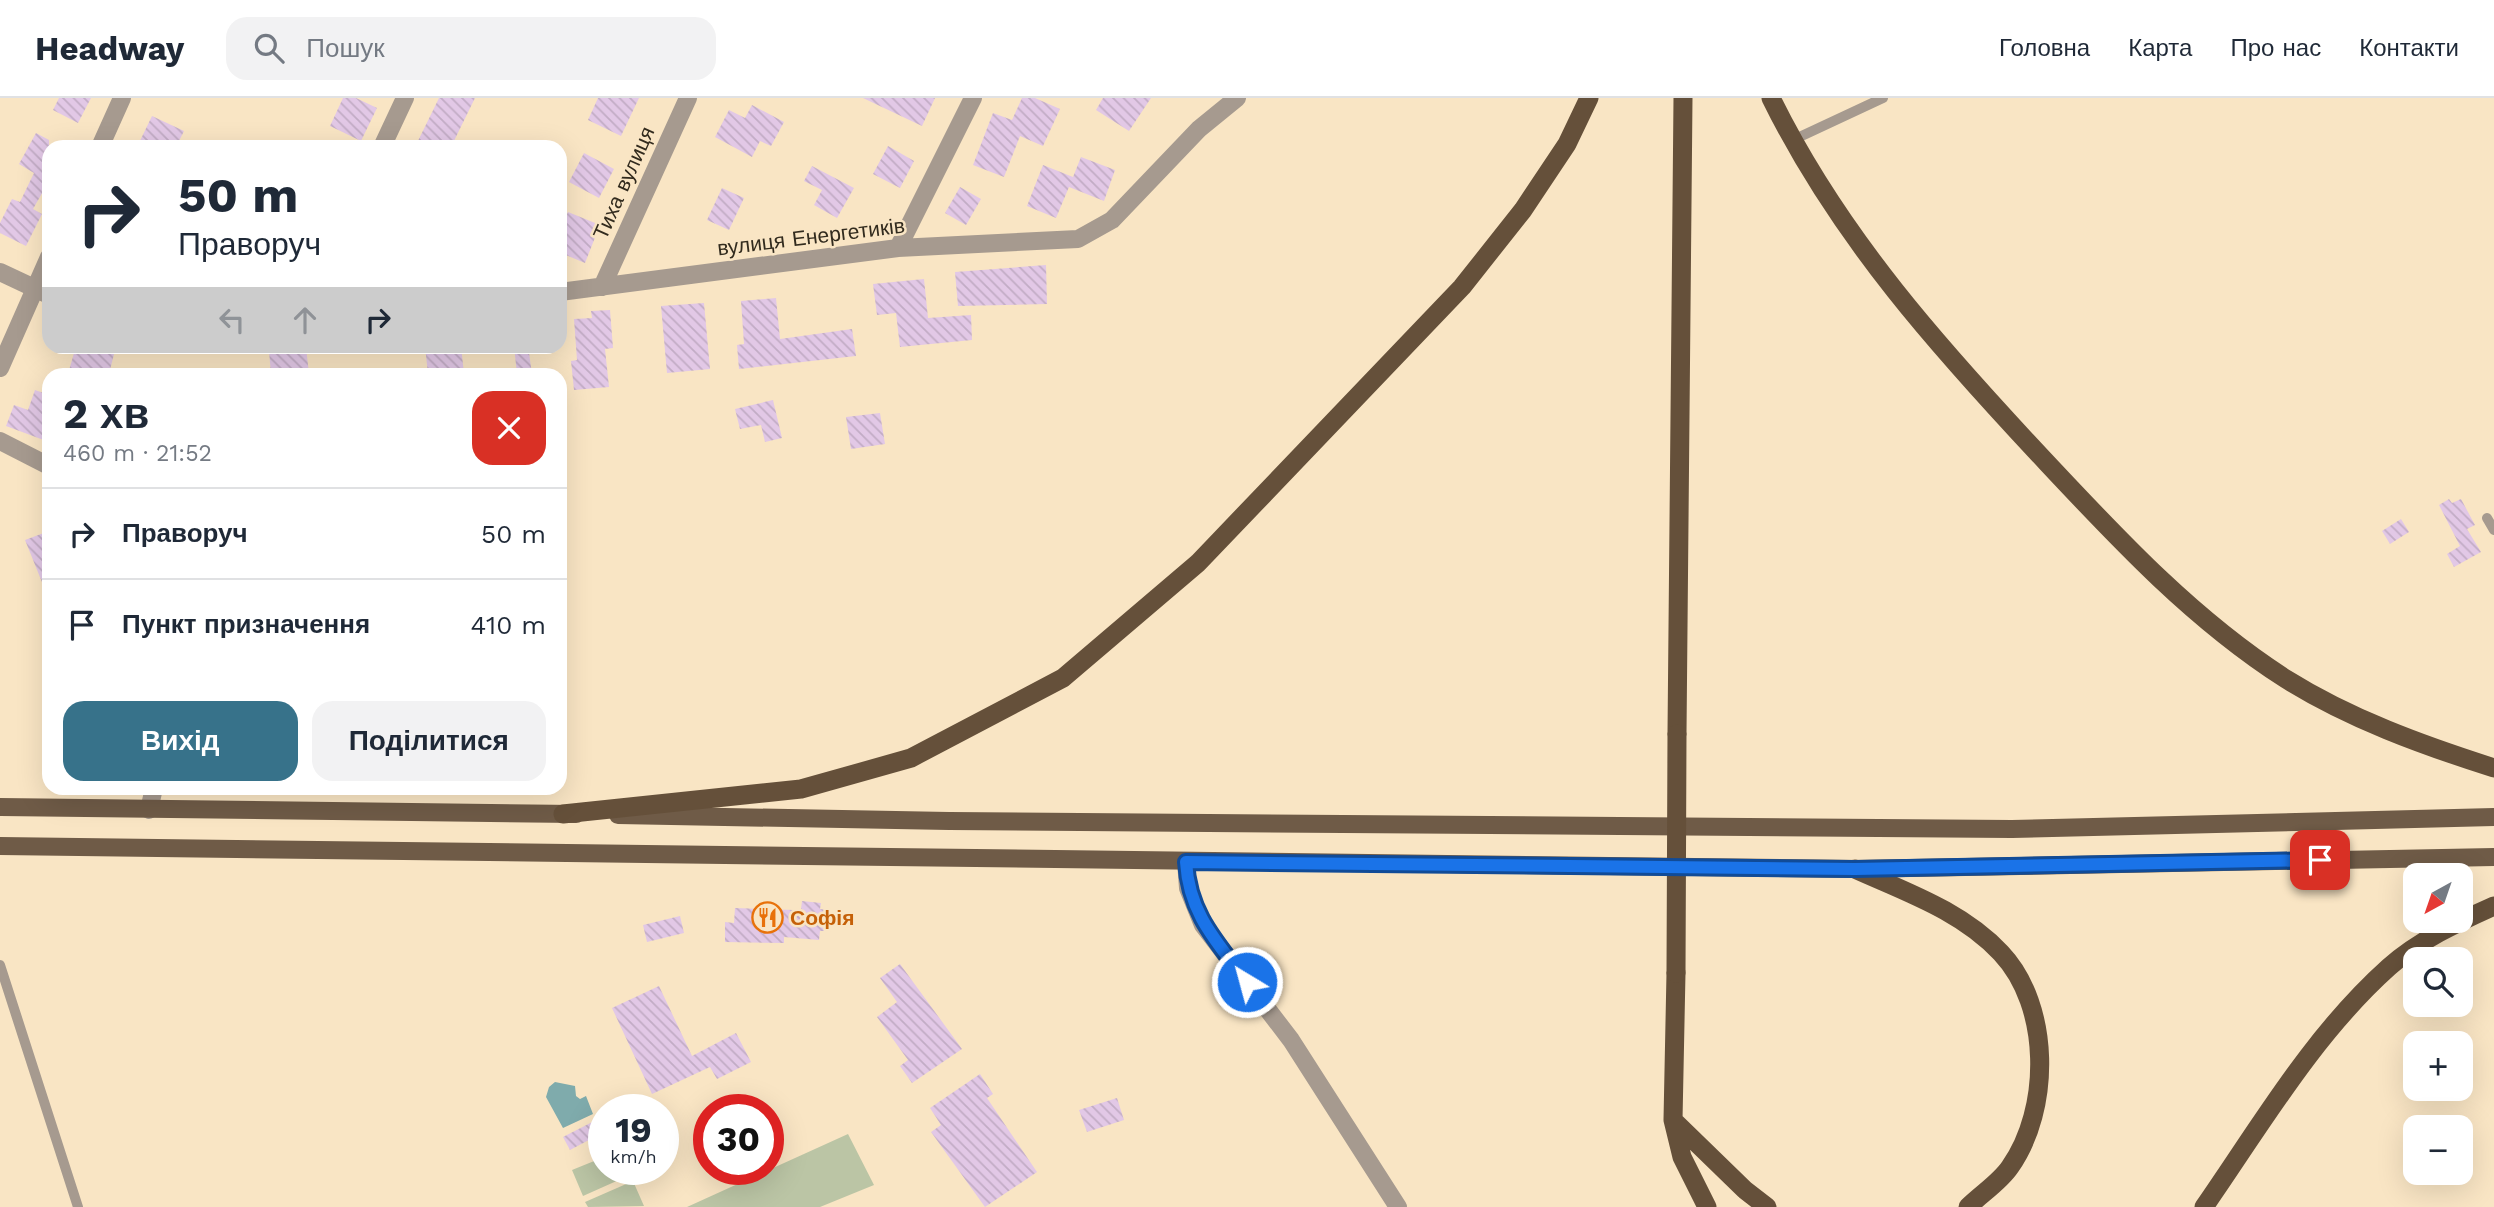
<!DOCTYPE html>
<html lang="uk">
<head>
<meta charset="utf-8">
<style>
	:root { --surface:#fff; --page:#f2f2f3; --text:#1f2937; --muted:#747a83; --line:#e0e1e3; --accent:#37728a }
	body { margin:0; font-family:"Work Sans",sans-serif; background:var(--page); color:var(--text); height:100vh; display:flex; flex-direction:column; font-size:26px; white-space:nowrap }
	* { box-sizing:border-box; margin:0 }
	p { font-size:23px; color:var(--muted) }
	.icon { flex:none; width:38px; height:38px; fill:none; stroke:currentColor; stroke-width:2; stroke-linecap:round; stroke-linejoin:round }
	.map { position:relative; flex:1; overflow:hidden }
	.details { position:absolute; left:42px; top:270px; width:525px; height:427px; display:flex; flex-direction:column; background:var(--surface); border-radius:21px; box-shadow:0 7px 28px #0002 }
	.details>* { flex:none }
	.top-card { position:absolute; left:42px; top:42px; width:525px; height:214px; border-radius:21px; box-shadow:0 7px 28px #0002; background:#fff; color:var(--text); overflow:hidden }
	.needle { width:46px; rotate:220deg }
	.buttons { position:absolute; left:2403px; top:765px; display:grid; gap:14px }
	.buttons a { display:grid; place-items:center; width:70px; height:70px; border-radius:14px; background:var(--surface); box-shadow:0 7px 28px #0002; font-size:35px }
	.speed { position:absolute; left:588px; top:996px; display:flex; gap:14px; font-size:35px; font-weight:700; text-align:center }
	.speed>* { display:grid; place-content:center; width:91px; height:91px; border-radius:50%; background:var(--surface); box-shadow:0 7px 28px #0002; line-height:1 }
	.speed small { font-size:18px; font-weight:400 }
	.speed .limit { border:10px solid #d22; background:#fff; color:#111 }
	.pin { position:absolute; display:grid; place-items:center; width:60px; height:60px; color:#fff; margin:-30px; border-radius:14px; box-shadow:0 4px 10px #0006 }
	.me { position:absolute; width:77px; margin:-38px; rotate:323deg; stroke-linejoin:round; filter:drop-shadow(0 0 5px #0008) }
	.turn { display:flex; align-items:center; gap:24px; height:147px; padding:0 21px; font-size:32px }
	.turn .icon { width:91px; height:91px; stroke-width:2.5 }
	.turn b { display:block; font-size:49px; line-height:60px }
	.lanes { display:flex; align-items:center; height:66px; padding:0 21px; background:#0003; justify-content:center; gap:35px; direction:ltr }
	.lanes .off { opacity:.35 }
	.round { display:grid; place-items:center; flex:none; width:74px; height:74px; border-radius:21px; background:var(--page) }
	.head { display:flex; align-items:center; justify-content:space-between; height:119px; padding:0 21px }
	h1 { font-size:42px; font-weight:700; line-height:52px }
	.cta { display:flex; gap:14px; margin-top:auto; padding:14px 21px }
	.cta a { flex:1; height:80px; border-radius:21px; background:var(--accent); color:#fff; font-size:28px; font-weight:700; line-height:80px; text-align:center }
	.cta a+a { background:var(--page); color:var(--text) }
	ul { padding:0; list-style:none }
	li { display:flex; align-items:center; gap:21px; height:91px; padding:0 21px; border-top:2px solid var(--line) }
	li div { flex:1 }
	li b { display:block; font-size:26px }
	li em { font-style:normal }
	header { display:flex; align-items:center; gap:42px; box-sizing:border-box; height:98px; padding:0 35px; background:var(--surface); border-bottom:2px solid var(--line) }
	header strong { font-size:33px }
	nav { display:flex; gap:38px; margin-inline-start:auto; font-size:24px }
	.search { width:490px; height:63px; background:var(--page); display:flex; align-items:center; gap:18px; box-sizing:border-box; padding:0 24px; border-radius:21px; color:var(--muted); font-size:26px }
	.map>svg:first-child { display:block }
	.pitch { fill:#bbc5a5 }
	.water { fill:#7fabac }
	.building { fill:url(#building-back-hatch) }
	.lines { fill:none; stroke-linecap:round; stroke-linejoin:round }
	.service { stroke:#a69a8f; stroke-width:10 }
	.minor { stroke:#a69a8f; stroke-width:18 }
	.primary { stroke:#6f5b47; stroke-width:18 }
	.trunk { stroke:#65503a; stroke-width:19 }
	.trunk-bridge { stroke:#65503a; stroke-width:19 }
	.route-casing { stroke:#114b97; stroke-width:18 }
	.route { stroke:#1a73e8; stroke-width:12 }
	.labels { text-anchor:middle; stroke-width:5; stroke-linejoin:round; paint-order:stroke }
	.street-label { font-size:21px; fill:#322b1e; stroke:#f9e5c4 }
	.food-label { font-size:21px; font-weight:bold; fill:#c56008; stroke:#f9e5c4; text-anchor:start }
</style>
</head>
<body>
<header>
<strong>Headway</strong>
<div class="search"><svg class="icon" aria-label="search" viewBox="0 0 24 24"><circle cx="10" cy="10" r="6"/><path d="M15 15l6 6"/></svg>Пошук</div>
<nav><a>Головна</a><a>Карта</a><a>Про нас</a><a>Контакти</a></nav>
</header>
<div class="map">
<svg width="2494" height="1109" viewBox="0 0 2494 1109">
	<defs>
		<pattern id="building-back-hatch" width="6" height="6" patternUnits="userSpaceOnUse" patternTransform="scale(1.75)"><rect width="6" height="6" fill="#e2c8e6"/><path d="M-1 5l2 2M0 0l6 6M5-1l2 2" fill="none" stroke="#c2acc5"/></pattern>
	</defs>
	<rect width="100%" height="100%" fill="#f9e5c4"/>
	<!-- pitch -->
	<path class="pitch" d="M848,1036L874,1087L820,1109H687Z
		M604,1059V1071H628L630,1077L583,1098L572,1072Z
		M633,1083L644,1108L588,1109L585,1104Z"/>
	<!-- water -->
	<path class="water" d="M555,984L575,988L576,998L580,1001L586,998L593,1016L563,1030L546,999L549,989Z"/>
	<!-- building -->
	<path class="building" d="M59,0H91L78,25L53,12Z
		M343,0H356L377,10L361,43L330,28Z
		M439,0H475L451,49H415Z
		M598,0H639L621,38L588,22Z
		M863,0H935L922,28Z
		M1022,0H1035L1060,11L1043,48L1020,38L1004,79L973,67L993,15L1012,22Z
		M1103,0H1151L1129,33L1096,12Z
		M752,7L784,24L771,48L760,43L752,59L715,39L729,12L745,20Z
		M152,18L184,33L176,49H137Z
		M36,35L49,42V83L33,111L42,116L26,148L0,135V125L12,101L20,104L34,75L19,66Z
		M888,48L914,63L900,90L873,76Z
		M584,55L614,71L599,100L569,84Z
		M1081,59L1115,72L1104,103L1069,89L1056,120L1027,108L1043,67L1073,79Z
		M812,68L854,90L837,120L814,107L822,92L804,83Z
		M960,89L981,101L966,127L945,115Z
		M722,90L744,100L729,132L707,122Z
		M568,114L600,127L585,165L561,155L567,141L560,138V133Z
		M1046,167L1047,206L958,208L955,174Z
		M924,181L928,220L971,217L972,242L900,249L896,215L877,217L873,186Z
		M776,200L780,241L852,231L856,258L739,271L737,247L744,246L741,203Z
		M704,205L710,271L667,275L661,208Z
		M610,212L613,250L605,251L609,289L574,292L571,263L577,262L574,221L592,220L591,213Z
		M76,248L114,256L109,276H68Z
		M425,248H461L464,276H428Z
		M514,248H528L532,276H517Z
		M306,249L309,276H271L269,253Z
		M35,292L49,297V344L6,328L14,307L28,312Z
		M773,302L782,340L765,344L761,327L740,331L735,311Z
		M880,315L885,346L851,351L846,319Z
		M2449,401L2452,405L2461,401L2475,427L2467,431L2481,454L2454,469L2447,456L2460,448L2439,407Z
		M2401,421L2409,434L2390,446L2382,433Z
		M49,433V499H48L25,442Z
		M802,803L821,805L820,811L828,812L826,833H820L819,842L784,839V845L725,844V824L734,825L735,810L794,812L801,811Z
		M680,818L684,835L647,844L643,827Z
		M900,866L962,951L912,985L900,968L908,962L877,919L897,904L880,880Z
		M659,888L692,958L736,935L751,964L717,981L710,969L652,996L612,910Z
		M980,976L993,996L987,1000L1037,1074L985,1109L931,1034L941,1027L930,1010Z
		M1117,1000L1124,1022L1087,1034L1079,1012Z
		M604,1018V1034L570,1052L563,1039Z"/>
	<g class="lines">
		<!-- service -->
		<path class="service" d="M1793,42L1883,0
			M2487,420L2494,432
			M0,867L78,1109"/>
		<!-- minor -->
		<path class="minor" d="M100,49L122,0
			M382,49L405,0
			M898,150L973,0
			M0,174L49,197
			M602,189L688,0
			M560,194L898,150L1078,141L1112,122L1199,31L1237,0
			M0,270L49,159
			M0,343L49,368
			M149,712L154,690
			M1186,763L1188,790L1203,827L1291,942L1398,1109"/>
		<!-- primary -->
		<path class="primary" d="M0,709L576,716
			M618,717L949,723L2012,731L2494,719
			M0,748L1855,771L2494,759"/>
		<!-- trunk -->
		<path class="trunk" d="M1771,0C1839,139 1942,253 2047,365C2120,443 2195,523 2286,581C2350,621 2422,647 2494,670
			M1677,636L1683,0
			M563,716L801,691L911,660L1063,580L1198,465L1462,189L1523,112L1567,46L1589,0
			M1855,771C1906,794 1962,813 2001,855C2051,908 2051,1011 2010,1069C2000,1084 1981,1096 1968,1109
			M1676,875L1673,1022L1682,1059L1707,1109
			M1674,1023L1745,1092L1767,1109
			M2204,1109C2261,1027 2313,937 2389,869C2418,843 2458,824 2494,808"/>
		<!-- trunk-bridge -->
		<path class="trunk-bridge" d="M1676,875L1677,636"/>
	</g>
	<g class="lines">
		<defs>
			<path id="route" d="M1247,884C1217,844 1189,816 1186,764L1855,771L2320,762"/>
		</defs>
		<!-- route casing -->
		<use href="#route" class="route-casing"/>
		<!-- route -->
		<use href="#route" class="route"/>
	</g>
	<!-- icons -->
	<defs>
		<symbol id="restaurant-ring" viewBox="-11 -11 22 22"><circle r="9.5" fill="#f9e5c4" stroke="#e8710a" stroke-width="1.5"/><path d="M-5-6h1v4h1v-4h1v4h1v-4h1v5L-1.5 .5V6h-2V.5L-5-1ZM5-6V6H3V1.5H1.5Q1.5-4 5-6Z" fill="#e8710a"/></symbol>
	</defs>
	<g fill-rule="evenodd">
		<use href="#restaurant-ring" x="750" y="802" width="35" height="35"/>
	</g>
	<g class="labels">
		<!-- street labels -->
		<g class="street-label">
			<text transform="translate(624 85) rotate(-66)" y="7">Тиха вулиця</text>
			<text transform="translate(811 139) rotate(-7)" y="7">вулиця Енергетиків</text>
		</g>
		<!-- food labels -->
		<g class="food-label">
			<text x="790" y="827">Софія</text>
		</g>
	</g>
</svg>
<div class="buttons">
<a><svg class="needle" viewBox="-14 -14 28 28"><path d="M0-13l5 13h-10z" fill="#e53935"/><path d="M0 13l5-13h-10z" fill="#747a83"/></svg></a>
<a><svg class="icon" aria-label="search" viewBox="0 0 24 24"><circle cx="10" cy="10" r="6"/><path d="M15 15l6 6"/></svg></a>
<a>+</a>
<a>−</a>
</div>
<div class="speed"><div>19<small>km/h</small></div><div class="limit">30</div></div>
<div class="pin" style="left:2320px;top:762px;background:#d93025"><svg class="icon" aria-label="arrive" viewBox="0 0 24 24"><path d="M6 21V4h12l-3 4 3 4H6"/></svg></div>
<svg class="me" style="left:1247px;top:884px" viewBox="-20 -20 40 40"><circle r="17" fill="#1a73e8" stroke="#fff" stroke-width="3"/><path d="M0-11L8 9 0 5-8 9z" fill="#fff"/></svg>
<div class="top-card">
<div class="turn"><svg class="icon" aria-label="right" viewBox="0 0 24 24"><path d="M7 20v-9h11M14 6l5 5-5 5"/></svg><div><b>50 m</b>Праворуч</div></div>
<div class="lanes"><svg class="icon off" aria-label="left" viewBox="0 0 24 24"><path d="M17 20v-9H6M10 6l-5 5 5 5"/></svg><svg class="icon off" aria-label="ahead" viewBox="0 0 24 24"><path d="M12 20V5M6 11l6-6 6 6"/></svg><svg class="icon" aria-label="right" viewBox="0 0 24 24"><path d="M7 20v-9h11M14 6l5 5-5 5"/></svg></div>
</div>
<section class="details">
<div class="head"><div><h1>2 хв</h1><p>460 m · 21:52</p></div><a class="round" style="background:#d93025;color:#fff"><svg class="icon" aria-label="close" viewBox="0 0 24 24"><path d="M6 6l12 12M18 6L6 18"/></svg></a></div>
<ul>
<li><svg class="icon" aria-label="right" viewBox="0 0 24 24"><path d="M7 20v-9h11M14 6l5 5-5 5"/></svg><div><b>Праворуч</b></div><em>50 m</em></li>
<li><svg class="icon" aria-label="arrive" viewBox="0 0 24 24"><path d="M6 21V4h12l-3 4 3 4H6"/></svg><div><b>Пункт призначення</b></div><em>410 m</em></li>
</ul>
<div class="cta"><a>Вихід</a><a>Поділитися</a></div>
</section>
</div>
</body>
</html>
